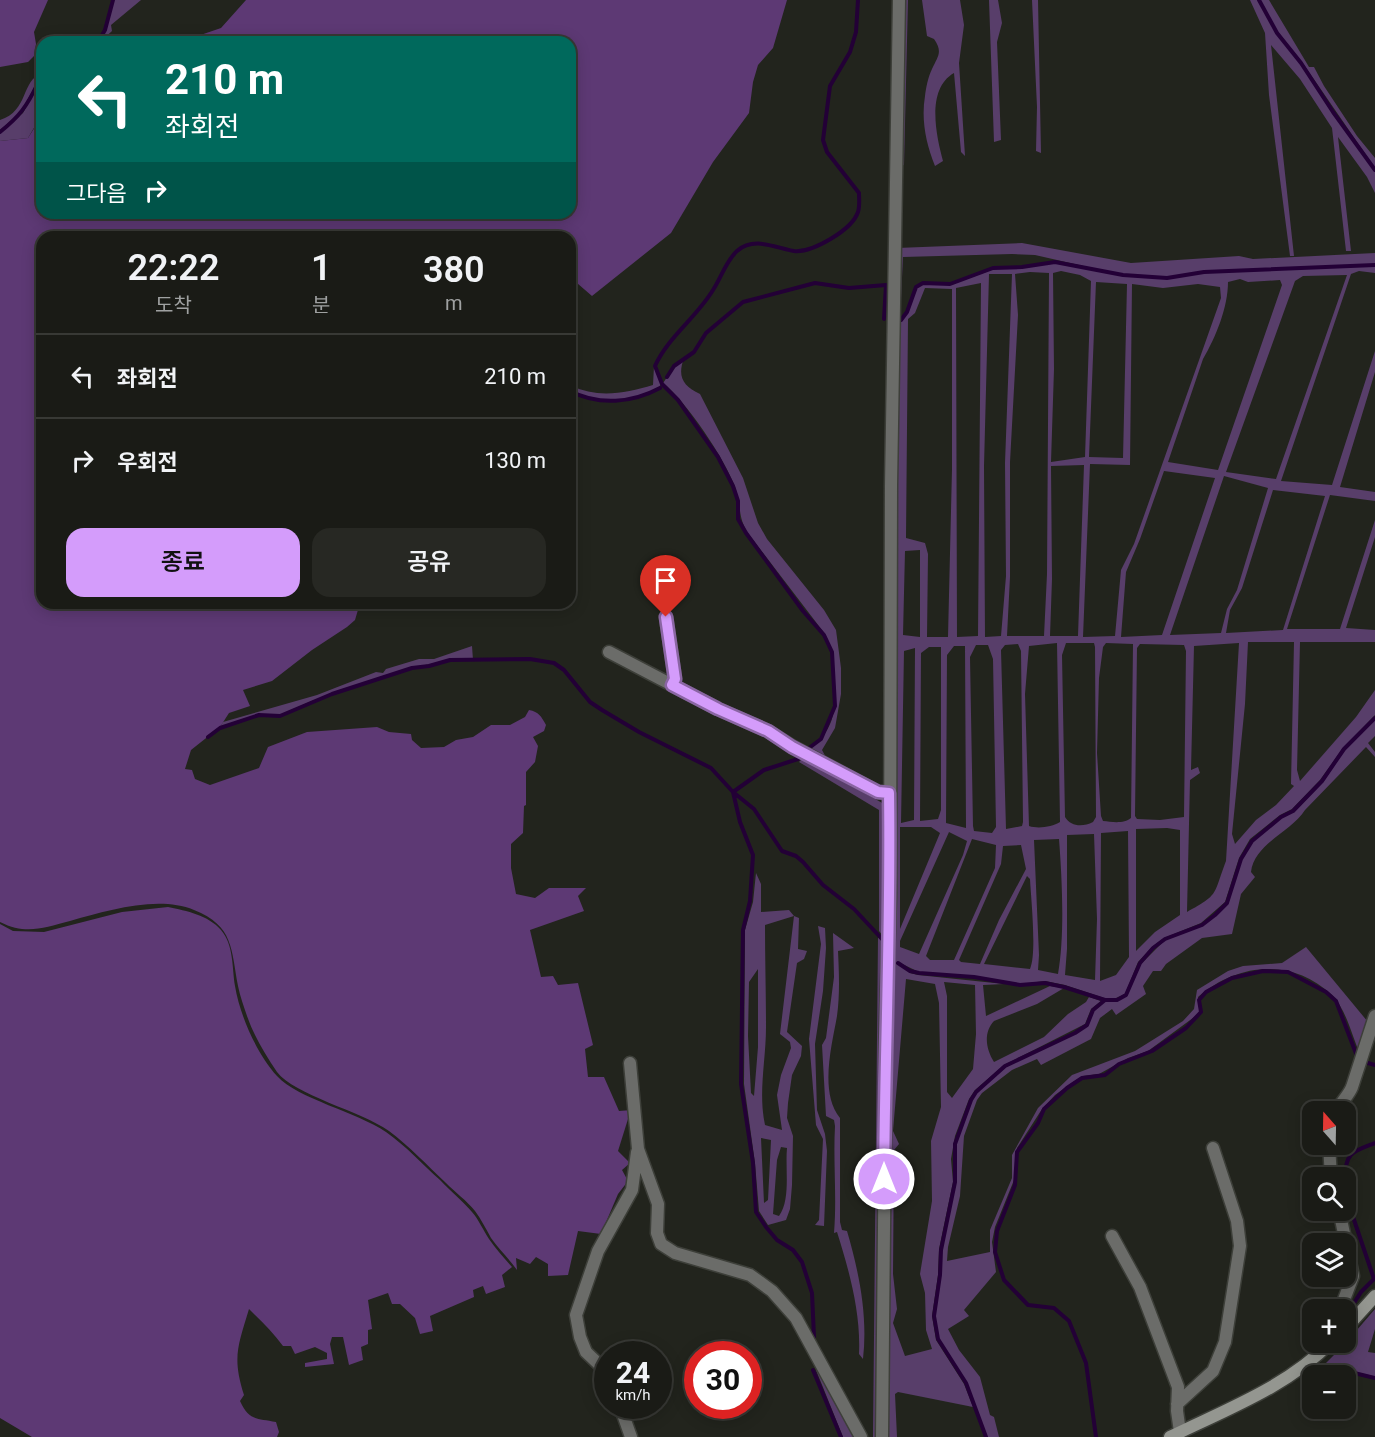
<!DOCTYPE html>
<html lang="ko">
<head>
<meta charset="utf-8">
<style>
	:root { --surface:#1a1b16; --page:#272823; --text:#f1f3f6; --muted:#9fa1a1; --line:#383935; --accent:#d49cfb }
	body { margin:0; font-family:Roboto,"Noto Sans KR",sans-serif; background:var(--page); color:var(--text); height:100vh; display:flex; flex-direction:column; font-size:22px; white-space:nowrap }
	* { box-sizing:border-box; margin:0 }
	p { font-size:20px; color:var(--muted) }
	.icon { flex:none; width:33px; height:33px; fill:none; stroke:currentColor; stroke-width:2; stroke-linecap:round; stroke-linejoin:round }
	.map { position:relative; flex:1; overflow:hidden }
	.details { position:absolute; left:36px; top:231px; width:540px; height:378px; display:flex; flex-direction:column; background:var(--surface); border-radius:18px; box-shadow:0 3px 15px #0003,0 0 0 2px var(--line) }
	.details>* { flex:none }
	.banner { position:absolute; left:36px; top:36px; width:540px; height:183px; border-radius:18px; box-shadow:0 3px 15px #0003,0 0 0 2px var(--line); background:#00695c; color:#fff; overflow:hidden }
	.needle { width:39px; rotate:340deg }
	.tools { position:absolute; left:1302px; top:1101px; display:grid; gap:12px }
	.tools a { display:grid; place-items:center; width:54px; height:54px; border-radius:12px; background:var(--surface); box-shadow:0 3px 15px #0003,0 0 0 2px var(--line); font-size:30px }
	.speed { position:absolute; left:594px; top:1341px; display:flex; gap:12px; font-size:30px; font-weight:700; text-align:center }
	.speed>* { display:grid; place-content:center; width:78px; height:78px; border-radius:50%; background:var(--surface); box-shadow:0 3px 15px #0003,0 0 0 2px var(--line); line-height:1 }
	.speed small { font-size:15px; font-weight:400 }
	.speed .limit { border:9px solid #d22; background:#fff; color:#111 }
	.pin { position:absolute; display:grid; place-items:center; width:51px; height:51px; color:#fff; margin:-62px -26px; border-radius:50% 50% 50% 0; rotate:-45deg; box-shadow:0 0 6px #0007 }
	.pin .icon { rotate:45deg }
	.me { position:absolute; width:66px; margin:-33px; rotate:0deg; stroke-linejoin:round; filter:drop-shadow(0 0 4px #0008) }
	.turn { display:flex; align-items:center; gap:21px; height:126px; padding:0 30px; font-size:27px }
	.turn .icon { width:78px; height:78px; stroke-width:2.5 }
	.turn b { display:block; font-size:42px; line-height:51px }
	.then { display:flex; align-items:center; height:57px; padding:0 30px; background:#0003; gap:12px; font-size:22px }
	.eta { display:flex; justify-content:space-evenly; align-items:center; height:102px; text-align:center }
	.eta b { font-size:36px; font-weight:600; line-height:42px }
	.button { display:flex; gap:12px; margin-top:auto; padding:12px 30px }
	.button a { flex:1; height:69px; border-radius:18px; background:var(--accent); color:#111; font-size:24px; font-weight:600; line-height:69px; text-align:center }
	.button a+a { background:var(--page); color:var(--text) }
	ul { padding:0; list-style:none }
	li { display:flex; align-items:center; gap:18px; height:84px; padding:0 30px; border-top:2px solid var(--line) }
	li div { flex:1 }
	li b { display:block; font-size:22px }
	li em { font-style:normal }
	.map>svg:first-child { display:block }
	.green { fill:#583e6a; fill-rule:evenodd }
	.forest { fill:#5d3974 }
	.lines { fill:none; stroke-linecap:round; stroke-linejoin:round }
	.stream { stroke:#230036; stroke-width:4 }
	.street-casing { stroke:#3d3f39; stroke-width:15 }
	.secondary-casing { stroke:#3d3f39; stroke-width:15 }
	.street { stroke:#6b6c69; stroke-width:12 }
	.secondary { stroke:#949690; stroke-width:12 }
	.route-casing { stroke:#8a65a3; stroke-width:15 }
	.route { stroke:#d49cfb; stroke-width:10 }
</style>
</head>
<body>
<div class="map">
<svg width="1375" height="1437" viewBox="0 0 1375 1437">
	<rect width="100%" height="100%" fill="#22241d"/>
	<!-- green -->
	<path class="green" d="M114,0H141L111,25L112,31L100,42L106,30Z
		M902,0H908L904,165L898,167Z
		M922,0H960L964,25L959,63L965,156L961,152L954,73C926,89 936,135 943,161L935,166C926,144 921,120 925,96C926,88 928,77 932,69C938,56 943,52 934,39L927,36Z
		M989,0H998L1002,23L997,42L1001,140L994,142Z
		M1032,0H1038L1041,153L1036,151L1037,107Z
		M1250,0H1258L1276,33L1301,64L1332,113L1375,171V193L1367,177L1338,137L1351,251H1346L1332,128L1300,79L1271,45L1294,256H1290L1269,95L1265,33Z
		M1260,0H1269L1309,67H1314L1324,86L1357,136L1375,158V168L1302,62L1278,32Z
		M42,73V79L37,82L21,112L0,130V120C29,111 21,80 42,73Z
		M42,82V99L35,102L41,116L28,138L0,141V133L23,113L39,83Z
		M1022,243L1131,263L1239,256L1253,259L1375,253V264L1204,272L1167,277L1123,275L1035,255L1012,254L903,257L900,320L908,312L917,288L923,284L950,285L994,269L1022,268L1055,263L1123,276L1167,279L1204,273L1375,266V273L1359,271L1351,274L1281,481L1332,485L1375,351V372L1340,487L1375,492V501L1330,495L1287,629H1340L1375,520V537L1346,628L1375,630V642H1300L1297,770L1300,781L1356,717L1375,690V715L1343,748L1320,780L1292,809L1280,815L1250,839L1239,858L1225,902L1201,923L1164,938L1152,947L1138,962L1125,994L1116,998H1104L1065,985L1045,981L1021,984L974,976L919,972L898,962L910,973L918,975L1004,984L983,985L986,1016L1050,986L1064,988L1037,1004L994,1021C983,1033 986,1049 994,1062L1044,1037L1068,1014L1086,1002L1089,997L1101,1001L1091,1009L1085,1024L1004,1065L975,1090L969,1099L955,1136L951,1159L953,1182L939,1249L938,1275L932,1316L936,1340L964,1384L973,1407L898,1392L895,1394L897,1437H887L897,248ZM1061,271L1080,275L1091,281L1085,457L1051,462L1054,369L1053,273ZM1030,272L1049,273L1047,574L1044,636H1007L1010,577V462L1018,315L1015,274ZM989,274H1012L1005,463L1006,576L1001,636L985,637L984,466ZM1347,275L1276,479L1226,472L1295,281L1303,276ZM1240,279L1248,282L1280,280L1282,285L1218,470L1168,462L1203,359C1216,337 1228,307 1228,282ZM1096,282L1127,284L1123,458L1089,457ZM981,283L978,636L957,637L956,288ZM1132,284L1163,288L1198,284L1220,287L1221,298L1134,544L1121,570L1115,636L1083,637L1090,464L1130,465ZM925,288L952,289V469L948,637H927L928,554L925,543L906,538L908,319L915,313ZM1084,465L1078,636H1050L1052,579L1051,466ZM1164,471L1215,478L1162,635L1121,637L1126,572L1140,539ZM1224,476L1268,488L1237,590L1227,609L1221,633L1170,635ZM1273,490L1325,496L1283,630L1226,633L1230,610L1242,588ZM920,550V637L903,635L905,551ZM1248,642H1294L1291,784L1294,786L1276,805L1256,820L1235,844L1232,834L1245,704ZM1057,643L1060,822C1052,827 1038,829 1029,826L1025,694L1029,646ZM1066,643H1094L1095,647L1096,817L1093,822C1083,827 1071,827 1065,817L1062,655ZM1106,643L1133,644L1131,818C1124,824 1112,822 1103,821L1101,816L1097,753L1099,678L1103,647ZM1239,643L1226,861C1213,895 1220,894 1187,912L1190,780L1200,773L1198,767L1191,770L1194,646ZM1018,644L1021,651L1023,822L1022,826L1006,829L1001,650L1005,645ZM1140,644L1184,645L1186,651L1184,817L1160,820L1137,819L1135,816L1137,648ZM976,645H988L993,659L996,827L992,833L974,831L973,826L970,657ZM954,646H965L966,828L946,823L947,655ZM929,647H941V810L938,819L920,821L921,653ZM915,648L914,820L901,823L904,651ZM900,827H931L940,833L900,929ZM1167,828L1180,830V915L1155,932L1136,951V829ZM1128,831L1129,957L1116,975L1100,981L1101,833ZM949,832L967,841L963,855L919,954L900,947V941ZM1094,834L1097,919L1095,980L1065,975L1067,949V835ZM972,839L996,845L995,868L954,960H930L926,956ZM1059,839C1062,878 1065,935 1058,974L1038,970L1039,955L1034,840ZM1021,845L1026,869L999,920L980,964L961,962L959,960L1001,864L1003,846ZM1027,876L1030,879C1031,899 1037,953 1030,969L984,964ZM906,979L935,984L939,1003L941,1107L931,1141L932,1201L920,1274L925,1293L926,1330L932,1349L905,1356L893,1323L897,1309L893,1274L894,1150L899,1144L893,1131ZM944,982L975,985L976,1034L973,1069L952,1098L947,1092V996Z
		M684,358C677,377 683,386 700,394L743,478L758,523L767,539L824,610L836,630L841,668V694L835,728L822,750L829,763L806,752C837,728 836,711 833,674C832,656 833,651 825,634L747,532C737,514 742,506 735,487C725,459 686,401 663,383L675,366Z
		M654,366L661,384L659,387C631,402 600,405 570,391V385C598,399 625,393 653,385Z
		M472,646L473,660C424,659 378,679 332,693L320,700H314L280,715H259L220,727L223,722L317,695L376,672L383,673L386,669L419,659H434Z
		M1375,719V736L1368,743L1375,752V757L1366,747L1305,810C1291,832 1254,844 1251,872L1255,877L1241,894L1232,934L1202,938L1166,964L1161,971H1153L1143,986L1146,994L1116,1015L1112,1009L1100,1018L1091,1039L1041,1065L1037,1059L1012,1070L982,1093L977,1100L964,1136L960,1196L948,1247L947,1261L990,1252V1230L1012,1178V1155L1038,1108L1072,1075L1135,1051L1183,1021L1194,1009L1197,990L1228,971L1243,966L1282,963L1306,947L1368,1022L1360,1054C1352,1036 1346,1009 1332,995C1292,957 1237,963 1198,997L1200,1011L1197,1015L1148,1051L1128,1058L1099,1074L1083,1076L1073,1082L1055,1095L1042,1109L1017,1148L1014,1180L995,1227L992,1242L996,1272L964,1310L969,1316L948,1329L959,1350L980,1377L990,1415L994,1417L999,1437H987L967,1383L939,1339L935,1316L941,1276L942,1250L956,1182L955,1144L971,1100L977,1092L1006,1067L1075,1033L1087,1026L1094,1011L1105,1001H1117L1127,996L1141,964L1165,940L1202,926L1215,916L1228,904L1241,859L1253,841L1281,817L1294,812L1323,782L1345,750Z
		M803,758L884,804L883,936L879,931V810L799,762Z
		M756,873L761,884V912L789,910L794,916L799,918L798,949L807,951L804,959L797,963L787,1032L802,1046L801,1056L792,1075L788,1103L787,1118L793,1136L792,1185L790,1209L786,1220L768,1225L759,1211L755,1163L744,1084L745,930L753,902ZM794,916L780,1034L790,1042L791,1048L781,1075L777,1095L782,1130L765,1125C758,1092 766,1061 766,1027C766,993 765,959 765,925ZM758,969V1047L754,1096L751,1093L748,1036L749,982ZM761,1138L771,1140L768,1200L764,1203ZM781,1147L787,1148C785,1169 791,1199 779,1216L773,1214L777,1160Z
		M818,926L825,928L826,948L823,991L815,1044L817,1110L825,1134L827,1151L824,1226L815,1225L819,1220L823,1139L816,1125L809,1039L821,944Z
		M833,933L854,948L838,951C839,972 840,994 837,1016C832,1045 819,1092 840,1118V1222L842,1230L847,1231C859,1272 868,1316 863,1359L859,1354C861,1313 849,1270 837,1232L834,1233C837,1197 833,1162 835,1126L834,1120L826,1116L822,1045L826,1038L834,977Z
		M878,937L883,943L877,1437H873Z
		M1375,1309V1329L1368,1352L1375,1353V1377L1342,1369L1336,1375H1320L1316,1373L1344,1345Z
		M816,1362L857,1437H843L816,1370Z"/>
	<!-- forest -->
	<path class="forest" d="M0,0H48L34,32L36,44L34,56L28,62L0,67Z
		M246,0H787L773,48L758,65L753,82L749,113L713,162L671,233L592,296L570,277V237H42V603H360L355,620L347,627L312,650L272,681L243,690L250,706L229,713L220,727L191,750L185,769L192,770L195,779L210,785L259,768L268,747L307,732L377,727L389,732L411,734L412,740L421,748L444,747L456,740L473,737L491,725H510L525,717L529,710C539,712 541,716 546,725L544,731L533,737L538,746L535,762L526,772V805L524,806L523,833L511,844V868L516,894L535,898L549,888H586L578,896L584,911L530,930L541,977L553,976L558,985L578,983L593,1045L585,1049L588,1077H604L619,1111L632,1110L633,1120L628,1119L618,1151L630,1163L622,1170L628,1181L618,1194L601,1234L578,1231L568,1275L548,1276V1264L536,1257L530,1264L516,1258L517,1270C509,1259 499,1249 491,1238C486,1229 481,1219 475,1211C467,1201 455,1192 446,1183C427,1165 409,1146 389,1131C361,1111 294,1095 277,1072C265,1054 254,1036 247,1016C244,1007 240,996 238,986C231,949 234,926 194,910C157,895 107,911 70,921C43,928 26,935 0,922V141L28,138L42,116V213H570V42H180L221,28Z
		M168,907C187,911 208,915 221,930C234,945 232,968 235,986C240,1016 257,1054 277,1076C298,1099 357,1112 386,1132C406,1146 422,1164 440,1180C450,1191 463,1201 472,1212C479,1220 483,1230 489,1239C496,1249 504,1258 512,1267L502,1275L505,1287L486,1294L483,1286L473,1290L474,1297L430,1316L433,1331L420,1334L415,1318L400,1304H392L388,1293L368,1300L372,1329L368,1330V1344L361,1347L363,1360L349,1365L343,1337H332L330,1344L334,1364L305,1367V1363L327,1359V1353L315,1347L295,1354L291,1346H283C273,1332 261,1321 249,1309C238,1346 232,1357 244,1395L240,1401C249,1421 257,1418 276,1422L279,1432L277,1437H32L0,1418V924L13,931L44,932L122,912Z"/>
	<g class="lines">
		<!-- stream -->
		<path class="stream" d="M1259,0L1277,33L1301,63L1333,112L1375,170
			M98,42L105,30L113,0
			M0,132C20,116 27,106 38,83L42,81
			M901,320L907,312L916,287L923,283L950,284L993,268L1022,267L1055,262L1123,275L1167,278L1204,272L1375,265
			M667,377L674,366L694,352L706,333L743,302L815,283L849,288L886,285L884,319
			M570,391C599,406 632,403 660,388
			M208,737L220,728L259,715L280,716L332,694L412,668L429,666L450,660L530,659L554,663L564,670L590,702L602,710L639,732L711,768L733,792L754,809L782,851L796,856L803,862L823,885L854,909L882,939
			M805,751L821,739L835,706L832,652L824,635L803,611L746,533L738,519V501L733,486L718,457L678,400L662,384L655,366C668,337 696,318 713,290C721,278 726,261 737,251C754,236 776,248 794,251C812,253 852,230 858,212C860,206 859,199 859,193L827,152L823,140L830,86L850,52L856,32L858,0
			M798,759L764,770L733,792L740,822L753,855L750,901L743,930L741,1084L753,1163L756,1212L766,1227L777,1240L793,1250L802,1262L812,1293L814,1337
			M898,963L910,971L919,973L974,977L1020,985L1045,983L1064,987L1105,1000
			M1368,1063L1375,1065
			M1345,1178C1345,1152 1354,1151 1375,1143
			M1346,1186L1349,1205L1374,1279L1361,1292L1347,1314
			M813,1370L841,1437
			M1342,1370L1375,1378
			M986,1437L966,1383L938,1339L934,1316L940,1275L941,1250L955,1182V1144L971,1100L976,1092L1005,1066L1075,1033L1087,1025L1093,1010L1105,1000H1117L1126,995L1140,963L1153,948L1165,939L1202,925L1215,915L1227,903L1241,859L1252,841L1281,817L1293,811L1322,781L1344,749L1375,718
			M1096,1437L1086,1363L1069,1321L1054,1308L1028,1305L1004,1280L995,1252L997,1231L1015,1185L1017,1152L1038,1123L1044,1109L1067,1088L1082,1078L1105,1075L1119,1064L1152,1051L1186,1028L1201,1012L1199,1000L1206,992L1232,978L1263,971L1288,972L1326,992L1336,1001L1357,1056"/>
		<defs>
			<path id="street" d="M666,617L675,679L672,685
				M609,652L718,709L768,731L792,746L878,792L889,793
				M630,1063L638,1149L658,1204L657,1233L661,1244L675,1253L750,1275L772,1291L796,1318L861,1437
				M1337,1112C1340,1102 1348,1097 1352,1087L1375,1016
				M1329,1144L1331,1178
				M1339,1210L1353,1276L1340,1310
				M1112,1236L1140,1287L1178,1387L1177,1411L1180,1432
				M608,1373L586,1352L580,1337L576,1315L598,1251L632,1190L637,1152
				M1177,1404L1213,1371L1225,1342L1240,1246L1237,1221L1213,1148
				M620,1406L631,1437
				M882,1437L886,1018L890,896L891,486L899,0"/>
			<path id="secondary" d="M1346,1328L1375,1296
				M1170,1437C1225,1410 1287,1387 1331,1342"/>
		</defs>
		<!-- street casing -->
		<use href="#street" class="street-casing"/>
		<!-- secondary casing -->
		<use href="#secondary" class="secondary-casing"/>
		<!-- street -->
		<use href="#street" class="street"/>
		<!-- secondary -->
		<use href="#secondary" class="secondary"/>
	</g>
	<g class="lines">
		<defs>
			<path id="route" d="M666,617L675,679L672,685L718,709L768,731L792,747L878,792L889,793C891,921 885,1050 884,1179"/>
		</defs>
		<!-- route casing -->
		<use href="#route" class="route-casing"/>
		<!-- route -->
		<use href="#route" class="route"/>
	</g>
</svg>
<div class="tools">
<a><svg class="needle" viewBox="-14 -14 28 28"><path d="M0-13l5 13h-10z" fill="#e53935"/><path d="M0 13l5-13h-10z" fill="#9fa1a1"/></svg></a>
<a><svg class="icon" aria-label="search" viewBox="0 0 24 24"><circle cx="10" cy="10" r="6"/><path d="M15 15l6 6"/></svg></a>
<a><svg class="icon" aria-label="layers" viewBox="0 0 24 24"><path d="M12 4l9 5-9 5-9-5zM3 14l9 5 9-5"/></svg></a>
<a>+</a>
<a>−</a>
</div>
<div class="speed"><div>24<small>km/h</small></div><div class="limit">30</div></div>
<div class="pin" style="left:666px;top:617px;background:#d93025"><svg class="icon" aria-label="arrive" viewBox="0 0 24 24"><path d="M6 21V4h12l-3 4 3 4H6"/></svg></div>
<svg class="me" style="left:884px;top:1179px" viewBox="-20 -20 40 40"><circle r="17" fill="#d49cfb" stroke="#fff" stroke-width="3"/><path d="M0-11L8 9 0 5-8 9z" fill="#fff"/></svg>
<div class="banner">
<div class="turn"><svg class="icon" aria-label="left" viewBox="0 0 24 24"><path d="M17 20v-9H6M10 6l-5 5 5 5"/></svg><div><b>210 m</b>좌회전</div></div>
<div class="then">그다음<svg class="icon" aria-label="right" viewBox="0 0 24 24"><path d="M7 20v-9h11M14 6l5 5-5 5"/></svg></div>
</div>
<section class="details">
<div class="eta">
<div><b>22:22</b><p>도착</p></div>
<div><b>1</b><p>분</p></div>
<div><b>380</b><p>m</p></div>
</div>
<ul>
<li><svg class="icon" aria-label="left" viewBox="0 0 24 24"><path d="M17 20v-9H6M10 6l-5 5 5 5"/></svg><div><b>좌회전</b></div><em>210 m</em></li>
<li><svg class="icon" aria-label="right" viewBox="0 0 24 24"><path d="M7 20v-9h11M14 6l5 5-5 5"/></svg><div><b>우회전</b></div><em>130 m</em></li>
</ul>
<div class="button"><a>종료</a><a>공유</a></div>
</section>
</div>
</body>
</html>
